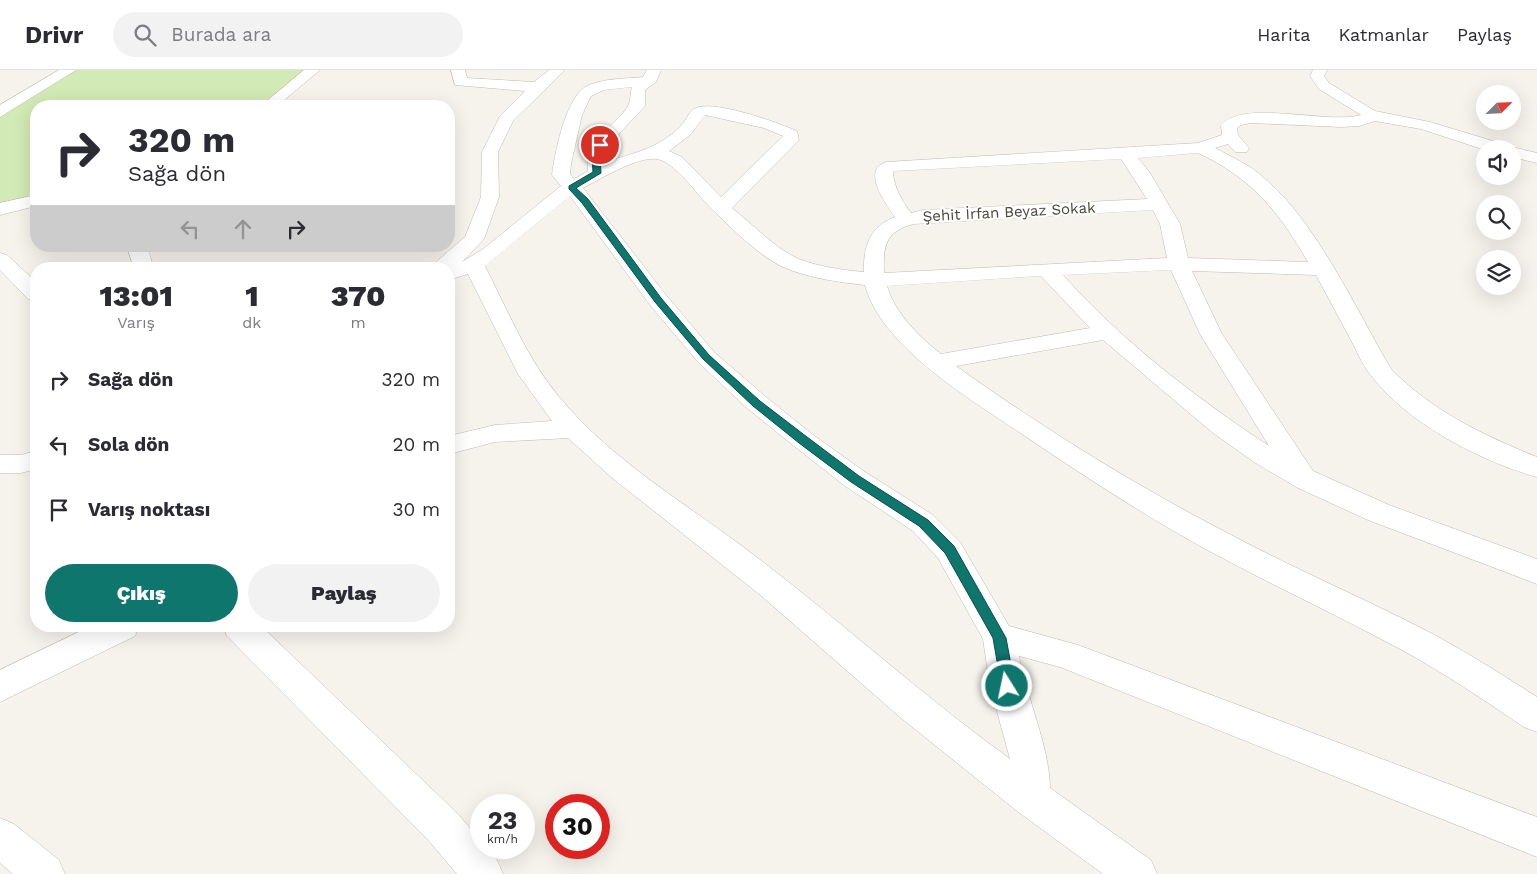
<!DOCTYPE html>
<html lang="tr">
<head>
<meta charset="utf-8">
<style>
	:root { --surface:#fff; --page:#f2f2f3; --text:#2b2b33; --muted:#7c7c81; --line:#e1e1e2; --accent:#0f766e }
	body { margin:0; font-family:"Work Sans",sans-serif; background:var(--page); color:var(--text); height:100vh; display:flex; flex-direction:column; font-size:19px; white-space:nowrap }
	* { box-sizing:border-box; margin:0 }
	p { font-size:16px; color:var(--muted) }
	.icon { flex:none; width:28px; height:28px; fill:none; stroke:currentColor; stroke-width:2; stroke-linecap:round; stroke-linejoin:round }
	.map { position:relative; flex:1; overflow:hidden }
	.panel { position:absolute; left:30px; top:192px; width:425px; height:370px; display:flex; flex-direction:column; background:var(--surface); border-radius:20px; box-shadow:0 5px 20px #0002 }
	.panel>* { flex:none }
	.banner { position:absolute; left:30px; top:30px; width:425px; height:152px; border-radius:20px; box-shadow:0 5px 20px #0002; background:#fff; color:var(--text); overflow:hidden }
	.needle { width:32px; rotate:66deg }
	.controls { position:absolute; left:1476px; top:15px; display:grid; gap:10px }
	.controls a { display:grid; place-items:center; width:45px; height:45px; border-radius:50%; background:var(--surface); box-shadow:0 5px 20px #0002; font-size:25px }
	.speed { position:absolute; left:470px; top:724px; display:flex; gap:10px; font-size:25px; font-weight:700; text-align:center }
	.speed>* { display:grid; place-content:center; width:65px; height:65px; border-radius:50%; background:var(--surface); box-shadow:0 5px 20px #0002; line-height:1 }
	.speed small { font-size:12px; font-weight:400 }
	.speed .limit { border:8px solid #d22; background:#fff; color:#111 }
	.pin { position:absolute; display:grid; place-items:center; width:42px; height:42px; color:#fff; margin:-21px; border:2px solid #fff; border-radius:50%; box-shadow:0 1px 5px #0007 }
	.me { position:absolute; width:55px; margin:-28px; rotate:350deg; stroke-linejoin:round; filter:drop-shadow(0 0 4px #0008) }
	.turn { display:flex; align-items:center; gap:18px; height:105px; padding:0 15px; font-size:22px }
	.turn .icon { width:65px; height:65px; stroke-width:2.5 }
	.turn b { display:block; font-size:35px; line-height:42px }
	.lanes { display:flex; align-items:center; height:48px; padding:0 15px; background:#0003; justify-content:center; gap:25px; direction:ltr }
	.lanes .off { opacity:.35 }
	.eta { display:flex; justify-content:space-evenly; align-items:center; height:85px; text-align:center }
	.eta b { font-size:30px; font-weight:800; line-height:35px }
	.cta { display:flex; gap:10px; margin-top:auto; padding:10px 15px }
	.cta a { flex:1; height:58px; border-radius:30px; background:var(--accent); color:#fff; font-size:20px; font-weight:800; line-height:58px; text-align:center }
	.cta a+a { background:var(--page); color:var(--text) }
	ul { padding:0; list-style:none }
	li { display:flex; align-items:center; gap:15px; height:65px; padding:0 15px }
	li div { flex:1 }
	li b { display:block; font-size:19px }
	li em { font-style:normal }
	header { display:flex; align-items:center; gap:30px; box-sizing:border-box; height:70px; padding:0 25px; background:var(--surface); border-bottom:1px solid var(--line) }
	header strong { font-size:24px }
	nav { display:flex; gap:28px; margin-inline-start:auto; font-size:18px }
	.search { width:350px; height:45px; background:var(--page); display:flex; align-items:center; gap:12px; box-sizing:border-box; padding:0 18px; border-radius:28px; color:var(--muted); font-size:19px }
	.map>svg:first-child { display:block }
	.green { fill:#d2eab5 }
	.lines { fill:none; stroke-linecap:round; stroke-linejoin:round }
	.minor-casing { stroke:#c2bbae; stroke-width:1 }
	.minor { fill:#fff; fill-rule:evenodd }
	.route { fill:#0f766e; stroke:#0a4d48 }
	.labels { text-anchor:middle; stroke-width:4; stroke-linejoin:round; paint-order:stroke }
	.far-street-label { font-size:15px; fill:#4b4439; stroke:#fff }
</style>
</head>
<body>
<header>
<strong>Drivr</strong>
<div class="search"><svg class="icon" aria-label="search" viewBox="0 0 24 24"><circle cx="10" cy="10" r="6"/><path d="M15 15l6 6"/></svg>Burada ara</div>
<nav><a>Harita</a><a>Katmanlar</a><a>Paylaş</a></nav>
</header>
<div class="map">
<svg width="1537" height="804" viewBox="0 0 1537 804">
	<rect width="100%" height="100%" fill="#f6f3ec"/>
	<!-- green -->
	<path class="green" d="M75,0H306L259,36H36V124L0,132V45Z"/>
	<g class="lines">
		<defs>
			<path id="minor" d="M59,0H76L0,47V35Z
				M304,0H320L277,36H261Z
				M451,0H465L467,8L534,12L549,0H565L513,51L498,82L499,127L484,169L462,192L483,179L561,116L552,105C555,82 566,24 589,15C606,8 626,9 643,7L647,0H661L656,12L645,20V36L614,69L607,83L605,92C632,84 659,78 680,57C685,52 688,43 694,39C710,28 779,53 797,61L799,70L732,138C751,153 777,180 799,189C820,197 842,200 864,202C863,177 870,156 895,147C887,135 868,111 878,96L886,92L1198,73L1222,65L1221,56C1240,28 1329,55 1361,45L1319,19L1310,6L1313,0H1327L1324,6L1329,13L1375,41L1430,52L1506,75L1508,78L1512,77L1537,83V93L1512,87V79L1485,80L1421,59L1375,51L1359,56L1341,57L1251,53L1241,55L1237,58L1238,65L1249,78L1247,82H1235L1228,74L1215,78C1232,87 1250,95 1264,108C1315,150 1357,241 1391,299C1432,341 1483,365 1537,387V407C1482,392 1409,354 1373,308C1364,298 1358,284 1352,272C1340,250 1328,227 1316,205L1192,201L1222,264L1313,401L1389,435L1537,489V514L1368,450L1298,418L1254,392L1213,363L1103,270L956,296C1044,359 1138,417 1233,466C1297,500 1363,528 1427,561C1465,581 1501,604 1537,627V662L1524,657C1484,630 1444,603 1402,580C1339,546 1274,516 1211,482C1143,445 1078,402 1013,358C965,326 880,274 865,215C838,212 808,208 783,197C761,187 733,160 715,142C700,129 676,92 657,89C638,86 600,109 583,118L666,225L714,282L766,327L812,364L865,402L933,445L960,472L1009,556L1078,575L1537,747V787L1060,597L1019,586C1027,629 1049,675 1050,718L1151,790L1157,804H1103L1017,741L901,648L759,524L611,407L568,368L495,372L449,384V366L495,355L552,351L518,304L468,204L449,210V199H428L465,167L481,127L482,82L500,46L525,21L455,15ZM632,17C630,23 631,31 628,36C613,60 586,64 588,101L574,109L570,104L571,94L582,45L591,26L604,20ZM705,45L764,58L783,66L721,127L682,87L669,81L691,64ZM1198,83C1252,108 1279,142 1308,192L1188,188L1180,154L1150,103L1138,88ZM1121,89L1147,129L923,140L911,143C902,131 894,118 893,102L895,101ZM570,126L650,235L698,292L748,339L794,376L845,416L913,461L938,488L983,569L990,616L1010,689C923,626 844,554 759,489C692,437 614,393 560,328C527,289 508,241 485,196ZM1153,140L1160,154L1167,188L884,203C883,176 885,161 914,154ZM1171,200L1200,264L1269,376C1195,327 1122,271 1063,205ZM1041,206L1090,258L941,284C919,267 895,243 887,216Z
				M36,125V136L0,145V133Z
				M127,176H147L154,199H134Z
				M0,183L7,185L36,212V230L28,229L0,200Z
				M36,381V399L21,403H0V385H21Z
				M91,556H139L135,566L0,632V600Z
				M223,556H261L457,743L481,771V778H487L497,790L503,804H457L429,771L227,566Z
				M0,748L14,754L59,790L65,804H13L0,793Z"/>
		</defs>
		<!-- minor casing -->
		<use href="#minor" class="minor-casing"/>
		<!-- minor -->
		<use href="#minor" class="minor"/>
	</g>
	<!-- route -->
	<path class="route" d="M597,74L603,75L600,86L601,103L576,118L588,129L661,228L709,285L760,331L807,367L859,406L928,450L954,476L1006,568L1015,616L1012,620L1007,622L1002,620L993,568L945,483L919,456L851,412L799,373L753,336L703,289L655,232L582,133L569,119V116L593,102L592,86Z"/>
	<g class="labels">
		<!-- far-street labels -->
		<g class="far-street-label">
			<text transform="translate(1009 142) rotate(-3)" y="5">Şehit İrfan Beyaz Sokak</text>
		</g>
	</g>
</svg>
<div class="controls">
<a><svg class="needle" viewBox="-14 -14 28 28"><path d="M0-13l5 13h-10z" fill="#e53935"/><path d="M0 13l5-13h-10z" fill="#7c7c81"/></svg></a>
<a><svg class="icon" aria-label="sound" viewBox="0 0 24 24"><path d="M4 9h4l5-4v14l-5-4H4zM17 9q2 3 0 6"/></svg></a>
<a><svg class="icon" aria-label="search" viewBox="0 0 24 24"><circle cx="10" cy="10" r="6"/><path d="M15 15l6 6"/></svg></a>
<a><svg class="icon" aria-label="layers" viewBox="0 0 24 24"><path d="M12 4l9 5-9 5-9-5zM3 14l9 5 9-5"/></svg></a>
</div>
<div class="speed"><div>23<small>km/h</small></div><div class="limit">30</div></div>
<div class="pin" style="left:600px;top:75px;background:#d93025"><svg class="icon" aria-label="arrive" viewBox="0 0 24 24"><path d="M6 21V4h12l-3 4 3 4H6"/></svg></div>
<svg class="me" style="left:1007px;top:616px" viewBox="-20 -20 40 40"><circle r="17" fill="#0f766e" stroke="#fff" stroke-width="3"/><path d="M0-11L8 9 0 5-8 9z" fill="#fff"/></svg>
<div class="banner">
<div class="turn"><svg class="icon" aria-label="right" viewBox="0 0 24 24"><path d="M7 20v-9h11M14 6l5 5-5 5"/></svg><div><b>320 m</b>Sağa dön</div></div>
<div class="lanes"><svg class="icon off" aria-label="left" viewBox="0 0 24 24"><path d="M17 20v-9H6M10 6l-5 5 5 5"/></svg><svg class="icon off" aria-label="ahead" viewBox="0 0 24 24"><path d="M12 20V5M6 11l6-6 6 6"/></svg><svg class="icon" aria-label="right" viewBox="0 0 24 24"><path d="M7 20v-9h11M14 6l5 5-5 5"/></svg></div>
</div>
<section class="panel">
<div class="eta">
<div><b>13:01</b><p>Varış</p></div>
<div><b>1</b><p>dk</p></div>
<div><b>370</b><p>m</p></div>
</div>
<ul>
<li><svg class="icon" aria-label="right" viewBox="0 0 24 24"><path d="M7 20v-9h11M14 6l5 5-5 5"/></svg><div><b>Sağa dön</b></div><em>320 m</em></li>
<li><svg class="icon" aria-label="left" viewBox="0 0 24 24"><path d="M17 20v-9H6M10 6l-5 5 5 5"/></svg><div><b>Sola dön</b></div><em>20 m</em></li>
<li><svg class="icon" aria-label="arrive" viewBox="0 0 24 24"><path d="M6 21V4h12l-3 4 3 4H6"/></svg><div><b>Varış noktası</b></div><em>30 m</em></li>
</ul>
<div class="cta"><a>Çıkış</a><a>Paylaş</a></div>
</section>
</div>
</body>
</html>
